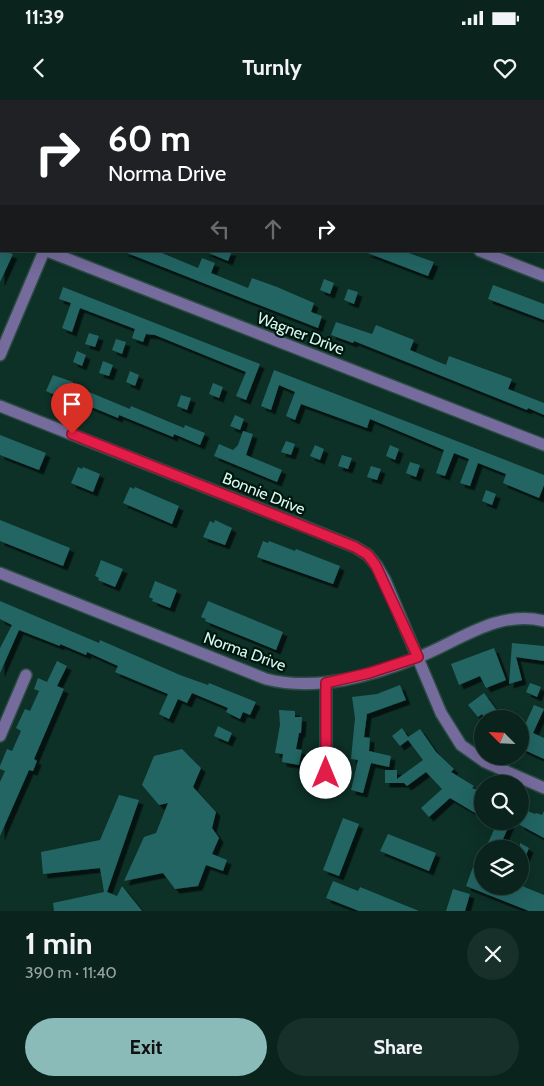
<!DOCTYPE html>
<html lang="en">
<head>
<meta charset="utf-8">
<style>
	:root { --surface:#0a241d; --page:#18302a; --text:#f1f3f6; --muted:#99a4a4; --line:#2a413b; --accent:#8bbbb9 }
	body { margin:0; font-family:Cabin,sans-serif; background:var(--page); color:var(--text); height:100vh; display:flex; flex-direction:column; font-size:19px; white-space:nowrap }
	* { box-sizing:border-box; margin:0 }
	p { font-size:16px; color:var(--muted) }
	.icon { flex:none; width:28px; height:28px; fill:none; stroke:currentColor; stroke-width:2; stroke-linecap:round; stroke-linejoin:round }
	.map { position:relative; height:811px; overflow:hidden }
	.drawer { display:flex; flex-direction:column; background:var(--surface); flex:1 }
	.drawer>* { flex:none }
	.hud { position:absolute; left:0px; top:0px; width:545px; height:152px; box-shadow:0 5px 20px #0002,0 0 0 1px var(--line); background:#202124; color:#fff; overflow:hidden }
	.needle { width:32px; rotate:294deg }
	.tools { position:absolute; left:474px; top:610px; display:grid; gap:10px }
	.tools a { display:grid; place-items:center; width:55px; height:55px; border-radius:50%; background:var(--surface); box-shadow:0 5px 20px #0002,0 0 0 1px var(--line); font-size:25px }
	.pin { position:absolute; display:grid; place-items:center; width:42px; height:42px; color:#fff; margin:-51px -21px; border-radius:50% 50% 50% 0; rotate:-45deg; box-shadow:0 0 5px #0007 }
	.pin .icon { rotate:45deg }
	.me { position:absolute; width:55px; margin:-28px; rotate:0deg; stroke-linejoin:round; filter:drop-shadow(0 0 4px #0008) }
	.turn { display:flex; align-items:center; gap:18px; height:105px; padding:0 25px; font-size:22px }
	.turn .icon { width:65px; height:65px; stroke-width:2.5 }
	.turn b { display:block; font-size:35px; line-height:42px }
	.lanes { display:flex; align-items:center; height:48px; padding:0 25px; background:#0003; justify-content:center; gap:25px; direction:ltr }
	.lanes .off { opacity:.35 }
	.round { display:grid; place-items:center; flex:none; width:52px; height:52px; border-radius:26px; background:var(--page) }
	.summary { display:flex; align-items:center; justify-content:space-between; height:85px; padding:0 25px }
	h1 { font-size:30px; font-weight:700; line-height:38px }
	.action { display:flex; gap:10px; margin-top:auto; padding:10px 25px }
	.action a { flex:1; height:58px; border-radius:30px; background:var(--accent); color:#111; font-size:20px; font-weight:700; line-height:58px; text-align:center }
	.action a+a { background:var(--page); color:var(--text) }
	.status { display:flex; justify-content:space-between; align-items:center; height:35px; padding:0 25px; background:var(--surface); direction:ltr }
	.status svg { height:14px; fill:currentColor }
	header { display:flex; justify-content:space-between; align-items:center; height:65px; padding:0 25px; background:var(--surface); font-size:22px; font-weight:700 }
	.map>svg:first-child { display:block }
	.building { fill:#236564; filter:url(#shadow) }
	.lines { fill:none; stroke-linecap:round; stroke-linejoin:round }
	.minor-casing { stroke:#2a4c43; stroke-width:14 }
	.minor { stroke:#756b9c; stroke-width:11 }
	.route-casing { stroke:#92132f; stroke-width:12 }
	.route { stroke:#e11d48; stroke-width:9 }
	.labels { text-anchor:middle; stroke-width:4.5; stroke-linejoin:round; paint-order:stroke }
	.street-label { font-size:16px; fill:#d9f9ef; stroke:#001710 }
</style>
</head>
<body>
<div class="status"><b>11:39</b><svg viewBox="0 0 49 12"><path d="M0 12V9h3v3zM5 12V6h3v6zM10 12V3h3v9zM15 12V0h3v12zM26 1h20v11H26zM47 4h2v5h-2z"/></svg></div>
<header><svg class="icon" aria-label="back" viewBox="0 0 24 24"><path d="M15 5l-7 7 7 7"/></svg>Turnly<svg class="icon" aria-label="heart" viewBox="0 0 24 24"><path d="M12 20l-8-8c-3-5 5-10 8-4 3-6 11-1 8 4z"/></svg></header>
<div class="map">
<svg width="544" height="811" viewBox="0 0 544 811">
	<defs>
		<filter id="shadow"><feDropShadow dx="4.5" dy="4.5" stdDeviation="0" flood-color="#0009"/></filter>
	</defs>
	<rect width="100%" height="100%" fill="#0d3027"/>
	<!-- building -->
	<path class="building" d="M0,148L1,151L13,154L0,182Z
		M122,151H163L162,153L198,168L202,158L215,163L211,173L248,188L252,178L277,187L314,203L311,212L322,216L318,228Z
		M204,151H232L228,161Z
		M403,151L434,162L428,176L365,152Z
		M324,179L334,183L330,194L320,190Z
		M493,185L544,204V220L488,199Z
		M63,187L260,264L246,300L236,296L246,272L155,235L146,234L143,242L132,238L135,229L80,208L72,232L62,228L71,203L59,199Z
		M348,189L358,192L354,204L344,200Z
		M336,222L372,234L376,225L414,240L410,250L446,265L449,256L512,279L508,289L544,303V315L528,308L527,310L354,241L353,243L331,235Z
		M89,233L99,236L95,247L85,244Z
		M116,239L126,242L122,254L112,250Z
		M77,251L86,255L82,266L73,262Z
		M103,261L113,265L109,276L99,273Z
		M274,270L544,375V385L539,398L503,383L506,374L478,363L470,386L460,383L469,359L454,353L445,376L436,373L444,350L370,319L367,328L301,304L295,320L286,316L295,292L279,285L271,310L261,306Z
		M130,271L139,275L135,286L126,282Z
		M53,275L73,282L72,285L130,309L131,306L184,328L185,325L205,333L200,345L174,334L173,337L119,315L118,318L60,294L59,297L46,291Z
		M213,283L223,287L219,298L209,294Z
		M181,295L191,298L187,310L177,306Z
		M235,315L244,319L240,330L230,326Z
		M243,331L253,334L246,355L282,370L277,382L214,356L219,344L233,350L238,345Z
		M0,335L46,353L39,370L0,355Z
		M286,341L295,344L291,355L281,352Z
		M315,345L324,349L320,360L310,356Z
		M390,345L399,349L395,360L386,356Z
		M342,355L352,358L348,369L338,366Z
		M410,362L420,365L416,377L406,373Z
		M371,366L381,369L377,380L367,377Z
		M78,367L82,369L83,367L100,374L93,392L71,383Z
		M130,387L134,389L135,387L179,406L172,424L123,403Z
		M486,390L496,394L492,405L482,401Z
		M0,420L70,448L63,466L0,441Z
		M215,420L232,428L225,445L203,437L210,421L214,423Z
		M263,441L268,443L269,441L295,451L296,449L340,466L333,484L257,457Z
		M101,460L123,469L115,487L98,480L99,478L95,476Z
		M155,481L177,490L170,508L152,501L153,499L149,497Z
		M0,501L99,543L100,540L180,575L208,585L209,583L256,602L250,615L243,612L240,619L226,612L228,608L192,593L187,603L178,599L169,619L159,614L168,594L115,572L118,566L87,552L86,555L60,544V546L19,530L0,573V548L12,525L0,519Z
		M208,501L283,532L276,550L205,521L206,519L201,517Z
		M512,543L544,546V561L516,557L522,580L509,584Z
		M494,548L506,580L486,588L480,576L459,585L451,564Z
		M57,561L67,566L57,586L64,589L34,659L37,661L33,671L29,670L0,736V682L5,671L0,669V666L7,649L12,651L21,631L16,628L25,609L30,611L39,591L34,589L38,578L47,582Z
		M530,583L541,587L537,597L526,592Z
		M400,585L406,600L367,614L364,637L370,638L369,651L391,656L389,667L371,663L363,693L351,690L358,660L351,659L355,618L352,597L377,594Z
		M484,593L503,619H485L482,614L478,617L468,605Z
		M534,605L544,609L533,633L544,638V659L520,648V628L523,629Z
		M279,610L295,611V617H302L301,633H299L296,649L302,650L299,665L282,662L283,654L275,653L280,625Z
		M218,626L232,633L228,642L214,636Z
		M402,628L408,637L420,629L436,652L454,669L451,672L474,686L472,688L482,692V717L450,698L429,717L421,708L442,689L426,672L407,686L404,683H385V670H397V679L423,660L408,640L400,646L392,636Z
		M182,649L201,668L193,687L216,712L212,728L219,738L212,754L227,760L223,771L206,765L198,786L175,789L163,773L124,781L144,737L156,733L168,703L159,705L142,685L154,656Z
		M119,695L139,700L107,792L117,796L122,786L142,811H54L53,803L104,792L100,768L43,774L41,752L100,740Z
		M520,708L535,714L536,713L542,715L544,711V738L520,725Z
		M343,718L359,724L339,776L323,770Z
		M498,721H511L499,748L488,743Z
		M388,734L436,753L429,771L380,751Z
		M520,743L529,748L520,769Z
		M473,767L482,771V786H522L544,795V811H529L466,786Z
		M333,781L358,791L360,787L419,811H359L326,798Z
		M453,789L470,794L465,811H446Z"/>
	<g class="lines">
		<defs>
			<path id="minor" d="M86,0L89,1
				M510,0L513,1
				M108,1V0
				M0,120L1,121
				M47,151L544,345
				M480,151L544,176
				M0,255L44,151
				M0,306L306,427L355,447L368,455L377,466L385,480L441,613L461,645L485,662L544,688
				M0,473L266,579C316,592 372,576 419,557C459,541 499,509 544,521
				M326,583V673
				M0,636L26,575"/>
		</defs>
		<!-- minor casing -->
		<use href="#minor" class="minor-casing"/>
		<!-- minor -->
		<use href="#minor" class="minor"/>
	</g>
	<g class="lines">
		<defs>
			<path id="route" d="M72,334L355,447L368,455L376,466L418,557L369,573L326,583V673"/>
		</defs>
		<!-- route casing -->
		<use href="#route" class="route-casing"/>
		<!-- route -->
		<use href="#route" class="route"/>
	</g>
	<g class="labels">
		<!-- street labels -->
		<g class="street-label">
			<text transform="translate(301 233) rotate(21)" y="6">Wagner Drive</text>
			<text transform="translate(264 393) rotate(22)" y="6">Bonnie Drive</text>
			<text transform="translate(245 551) rotate(20)" y="6">Norma Drive</text>
		</g>
	</g>
</svg>
<div class="tools">
<a><svg class="needle" viewBox="-14 -14 28 28"><path d="M0-13l5 13h-10z" fill="#e53935"/><path d="M0 13l5-13h-10z" fill="#99a4a4"/></svg></a>
<a><svg class="icon" aria-label="search" viewBox="0 0 24 24"><circle cx="10" cy="10" r="6"/><path d="M15 15l6 6"/></svg></a>
<a><svg class="icon" aria-label="layers" viewBox="0 0 24 24"><path d="M12 4l9 5-9 5-9-5zM3 14l9 5 9-5"/></svg></a>
</div>
<div class="pin" style="left:72px;top:334px;background:#d93025"><svg class="icon" aria-label="arrive" viewBox="0 0 24 24"><path d="M6 21V4h12l-3 4 3 4H6"/></svg></div>
<svg class="me" style="left:326px;top:673px" viewBox="-20 -20 40 40"><circle r="19" fill="#fff"/><path d="M0-13L10 11 0 6-10 11z" fill="#e11d48"/></svg>
<div class="hud">
<div class="turn"><svg class="icon" aria-label="right" viewBox="0 0 24 24"><path d="M7 20v-9h11M14 6l5 5-5 5"/></svg><div><b>60 m</b>Norma Drive</div></div>
<div class="lanes"><svg class="icon off" aria-label="left" viewBox="0 0 24 24"><path d="M17 20v-9H6M10 6l-5 5 5 5"/></svg><svg class="icon off" aria-label="ahead" viewBox="0 0 24 24"><path d="M12 20V5M6 11l6-6 6 6"/></svg><svg class="icon" aria-label="right" viewBox="0 0 24 24"><path d="M7 20v-9h11M14 6l5 5-5 5"/></svg></div>
</div>
</div>
<section class="drawer">
<div class="summary"><div><h1>1 min</h1><p>390 m · 11:40</p></div><a class="round"><svg class="icon" aria-label="close" viewBox="0 0 24 24"><path d="M6 6l12 12M18 6L6 18"/></svg></a></div>
<div class="action"><a>Exit</a><a>Share</a></div>
</section>
</body>
</html>
